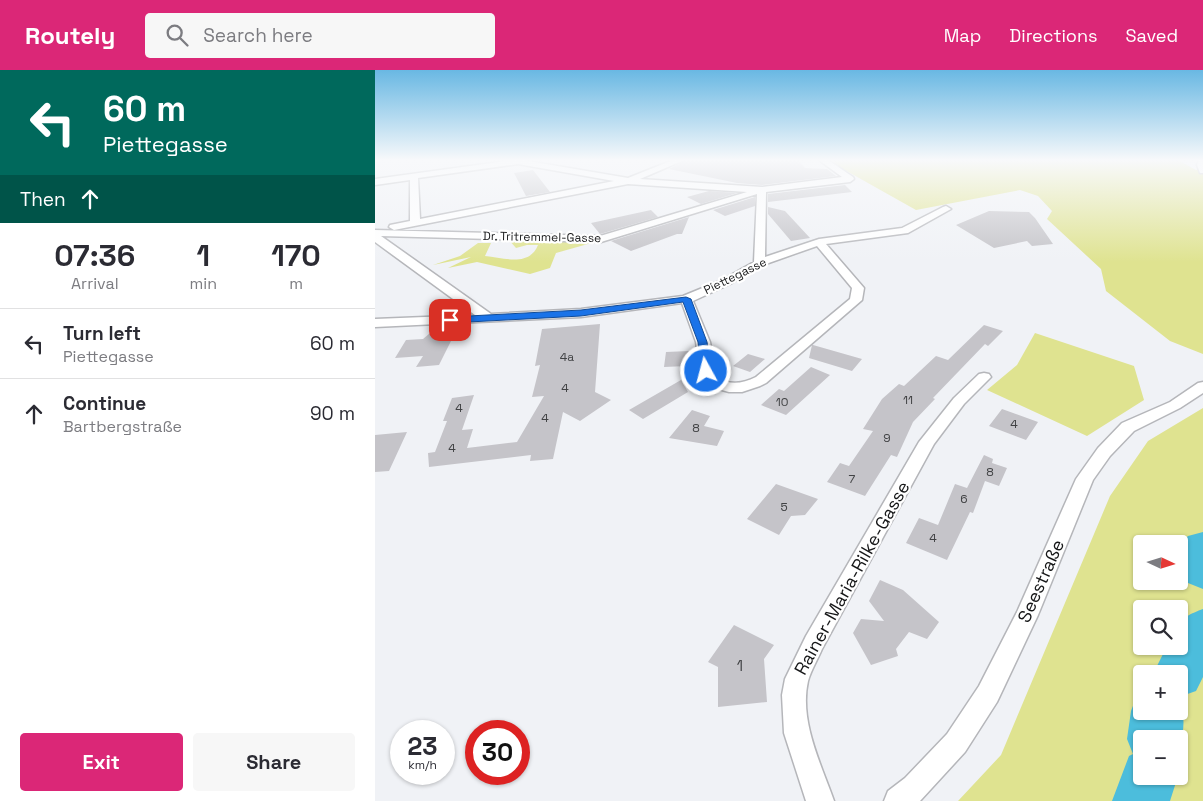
<!DOCTYPE html>
<html lang="en">
<head>
<meta charset="utf-8">
<style>
	:root { --surface:#fff; --page:#f7f7f7; --text:#2b2b33; --muted:#7c7c81; --line:#e1e1e2; --accent:#db2777 }
	body { margin:0; font-family:"Space Grotesk",sans-serif; background:var(--page); color:var(--text); height:100vh; display:flex; flex-direction:column; font-size:19px; white-space:nowrap }
	* { box-sizing:border-box; margin:0 }
	p { font-size:16px; color:var(--muted) }
	.icon { flex:none; width:28px; height:28px; fill:none; stroke:currentColor; stroke-width:2; stroke-linecap:round; stroke-linejoin:round }
	.map { position:relative; flex:1; overflow:hidden }
	.side { display:flex; flex-direction:column; background:var(--surface); width:375px }
	.side>* { flex:none }
	.banner { background:#00695c; color:#fff; overflow:hidden }
	.needle { width:32px; rotate:94deg }
	.fabs { position:absolute; left:758px; top:465px; display:grid; gap:10px }
	.fabs a { display:grid; place-items:center; width:55px; height:55px; border-radius:5px; background:var(--surface); box-shadow:0 1px 4px #0004; font-size:25px }
	.speed { position:absolute; left:15px; top:650px; display:flex; gap:10px; font-size:25px; font-weight:700; text-align:center }
	.speed>* { display:grid; place-content:center; width:65px; height:65px; border-radius:50%; background:var(--surface); box-shadow:0 1px 4px #0004; line-height:1 }
	.speed small { font-size:12px; font-weight:400 }
	.speed .limit { border:8px solid #d22; background:#fff; color:#111 }
	.pin { position:absolute; display:grid; place-items:center; width:42px; height:42px; color:#fff; margin:-21px; border-radius:10px; box-shadow:0 2px 8px #0006 }
	.me { position:absolute; width:55px; margin:-28px; rotate:353deg; stroke-linejoin:round; filter:drop-shadow(0 0 4px #0008) }
	.turn { display:flex; align-items:center; gap:18px; height:105px; padding:0 20px; font-size:22px }
	.turn .icon { width:65px; height:65px; stroke-width:2.5 }
	.turn b { display:block; font-size:35px; line-height:42px }
	.then { display:flex; align-items:center; height:48px; padding:0 20px; background:#0003; gap:10px; font-size:19px }
	.eta { display:flex; justify-content:space-evenly; align-items:center; height:85px; text-align:center }
	.eta b { font-size:30px; font-weight:600; line-height:35px }
	.action { display:flex; gap:10px; margin-top:auto; padding:10px 20px }
	.action a { flex:1; height:58px; border-radius:5px; background:var(--accent); color:#fff; font-size:20px; font-weight:600; line-height:58px; text-align:center }
	.action a+a { background:var(--page); color:var(--text) }
	ul { padding:0; list-style:none }
	li { display:flex; align-items:center; gap:15px; height:70px; padding:0 20px; border-top:1px solid var(--line) }
	li div { flex:1 }
	li b { display:block; font-size:19px }
	li em { font-style:normal }
	header { display:flex; align-items:center; gap:30px; box-sizing:border-box; height:70px; padding:0 25px; background:var(--accent); color:#fff }
	header strong { font-size:24px }
	nav { display:flex; gap:28px; margin-inline-start:auto; font-size:18px }
	.search { width:350px; height:45px; background:var(--page); display:flex; align-items:center; gap:12px; box-sizing:border-box; padding:0 18px; border-radius:5px; color:var(--muted); font-size:19px }
	main { display:flex; flex:1; min-height:0 }
	.map>svg:first-child { display:block }
	.green { fill:#dfe390; fill-rule:evenodd }
	.lines { fill:none; stroke-linecap:round; stroke-linejoin:round }
	.river { fill:#4cbddc; fill-rule:evenodd }
	.building { fill:#c5c4c9 }
	.street-casing { stroke:#b5b6ba; stroke-width:3 }
	.street { fill:#fff; fill-rule:evenodd }
	.route { fill:#1a73e8; stroke:#114b97 }
	.labels { text-anchor:middle; stroke-width:4.5; stroke-linejoin:round; paint-order:stroke }
	.far-street-label { font-size:12px; fill:#151617; stroke:#fff }
	.number-label { font-size:12px; fill:#414244 }
	.near-number-label { font-size:15px; fill:#414244 }
	.near-street-label { font-size:18px; fill:#151617; stroke:#fff }
</style>
</head>
<body>
<header>
<strong>Routely</strong>
<div class="search"><svg class="icon" aria-label="search" viewBox="0 0 24 24"><circle cx="10" cy="10" r="6"/><path d="M15 15l6 6"/></svg>Search here</div>
<nav><a>Map</a><a>Directions</a><a>Saved</a></nav>
</header>
<main>
<section class="side">
<div class="banner">
<div class="turn"><svg class="icon" aria-label="left" viewBox="0 0 24 24"><path d="M17 20v-9H6M10 6l-5 5 5 5"/></svg><div><b>60 m</b>Piettegasse</div></div>
<div class="then">Then<svg class="icon" aria-label="ahead" viewBox="0 0 24 24"><path d="M12 20V5M6 11l6-6 6 6"/></svg></div>
</div>
<div class="eta">
<div><b>07:36</b><p>Arrival</p></div>
<div><b>1</b><p>min</p></div>
<div><b>170</b><p>m</p></div>
</div>
<ul>
<li><svg class="icon" aria-label="left" viewBox="0 0 24 24"><path d="M17 20v-9H6M10 6l-5 5 5 5"/></svg><div><b>Turn left</b><p>Piettegasse</p></div><em>60 m</em></li>
<li><svg class="icon" aria-label="ahead" viewBox="0 0 24 24"><path d="M12 20V5M6 11l6-6 6 6"/></svg><div><b>Continue</b><p>Bartbergstraße</p></div><em>90 m</em></li>
</ul>
<div class="action"><a>Exit</a><a>Share</a></div>
</section>
<div class="map">
<svg width="828" height="731" viewBox="0 0 828 731">
	<rect width="100%" height="100%" fill="#f0f2f6"/>
	<!-- green -->
	<path class="green" d="M452,90H803L821,100L828,99V284L795,271L731,221L726,199L672,149L677,141L663,126L645,120L541,140Z
		M134,170L220,172L181,183L175,198L155,204L102,192L73,198L96,187L58,195L85,186L103,173H116L110,186C130,188 154,197 163,175H152L141,178Z
		M660,263L759,296L769,330L712,366L612,320L642,295Z
		M828,338V731H583L626,685L735,426L773,371ZM766,474H804V511H766ZM766,539H804V576H766ZM766,604H804V641H766ZM766,669H804V706H766Z"/>
	<g class="lines">
		<!-- river -->
		<path class="river" d="M828,462V519L813,513C805,498 799,480 813,466Z
			M828,539V607L821,621L804,627V604H778L792,576H804C804,551 804,548 828,539Z
			M766,622V641H804V630C810,644 810,661 804,675V669H766V706H803L795,731H737L754,686L758,684L752,669L756,641L763,623Z"/>
	</g>
	<!-- building -->
	<path class="building" d="M311,90H423L430,98L452,99L461,106L387,115L362,113L294,99Z
		M158,100L175,122L151,126L139,103Z
		M470,115L477,122L393,132V124Z
		M334,121L362,123L326,134L312,127Z
		M380,127V136L350,146L338,140Z
		M393,137L410,141L435,168L416,171L393,144Z
		M276,140L283,147L225,164L216,153Z
		M614,141L654,142L660,148L678,174L657,176L652,171L619,178L581,155Z
		M314,147L307,164H302L256,181L236,171Z
		M225,254L220,322L236,330L205,351L188,342L178,389L155,391L156,385L54,397L53,383L60,382L72,351H68L77,328L99,325L87,360L98,359L92,378L142,372L169,326L157,327L165,295L160,296L167,259Z
		M609,255L628,261L613,276L610,274L558,328L560,329L538,352L522,387L516,385L490,426L452,412L465,393L474,396L498,361L488,359L507,329L524,314L529,316L561,286L573,290Z
		M83,257L64,295L41,297L48,286L20,288L31,270L48,269L61,258Z
		M437,275H438L487,289L477,301L434,288Z
		M314,281L312,296L289,297L291,282Z
		M373,284L390,289L375,302L358,296Z
		M436,297L455,305L411,345L386,335L404,319L409,321Z
		M306,310L313,322L268,349L254,340Z
		M627,339L663,352L651,370L614,356Z
		M317,340L335,346L329,356L349,361L342,376L294,368Z
		M32,362L14,401L0,402V365Z
		M609,385L618,389L617,393L632,398L624,416L610,411L598,443L595,442L572,490L531,473L544,448L563,455L580,414L592,418Z
		M401,414L443,429L430,445L416,446L404,465L372,449Z
		M505,510L528,520L564,552L552,569L534,562L521,579L523,586L496,595L478,563L486,549L509,551L494,531Z
		M359,555L399,575L389,589L392,632L343,637V597L333,592Z"/>
	<g class="lines">
		<defs>
			<path id="street" d="M130,90H154L153,91L253,108L298,90H309L265,109L387,117L467,107L444,90H453L478,107L479,109L475,112L391,122L390,187L444,169L527,158L568,137L571,136L576,139L533,163L451,174L489,218L487,230L391,313L385,316L367,322H354L336,317L327,311L321,272L307,233L206,247L0,257V249L100,245L0,172V160L225,166L372,122L253,114L19,160L14,157L15,155L35,151V110L0,115V109L131,91ZM143,94L239,111L45,149L43,108ZM382,124L379,192L347,210L308,226L206,239L116,244L6,166L226,172ZM442,176L477,218L475,229L381,307C367,314 355,315 341,308L335,272L318,231L355,214L388,195Z
				M824,90H828V103H825L822,95Z
				M609,303L614,304L616,307L589,334L559,374L447,579C443,589 436,600 433,611C424,651 446,694 459,731H431L409,663L407,625L410,609L431,566L544,372L579,328L604,304Z
				M828,312V323L805,338L759,361L735,386L718,410L663,545L622,632L590,682L545,731H509L513,721L530,708L572,664L604,616L642,542L701,409L723,378L747,353L795,332L823,313Z"/>
		</defs>
		<!-- street casing -->
		<use href="#street" class="street-casing"/>
		<!-- street -->
		<use href="#street" class="street"/>
	</g>
	<!-- sky -->
	<linearGradient id="sky" x2="0" y2="1"><stop stop-color="#69b8e3"/><stop offset="0.47" stop-color="#f8f9fb"/><stop offset="1" stop-color="#f8f9fb" stop-opacity="0"/></linearGradient>
	<rect width="828" height="192" fill="url(#sky)"/>
	<!-- route -->
	<path class="route" d="M311,227L316,229L332,272L336,301L335,303L331,304L326,301L323,272L308,232L206,246L75,253L71,250L75,247L206,240Z"/>
	<g class="labels">
		<!-- far-street labels -->
		<g class="far-street-label">
			<text transform="translate(167 167) rotate(1)" y="4">Dr. Tritremmel-Gasse</text>
			<text transform="translate(360 206) rotate(-26)" y="4">Piettegasse</text>
		</g>
		<!-- number labels -->
		<g class="number-label">
			<text x="192" y="291">4a</text>
			<text x="190" y="322">4</text>
			<text x="533" y="334">11</text>
			<text x="407" y="336">10</text>
			<text x="84" y="342">4</text>
			<text x="170" y="352">4</text>
			<text x="639" y="358">4</text>
			<text x="321" y="362">8</text>
			<text x="512" y="372">9</text>
			<text x="77" y="382">4</text>
			<text x="615" y="406">8</text>
			<text x="477" y="413">7</text>
			<text x="589" y="433">6</text>
			<text x="409" y="441">5</text>
			<text x="558" y="472">4</text>
		</g>
		<!-- near-number labels -->
		<g class="near-number-label">
			<text x="365" y="601">1</text>
		</g>
		<!-- near-street labels -->
		<g class="near-street-label">
			<text transform="translate(477 508) rotate(-61)" y="6">Rainer-Maria-Rilke-Gasse</text>
			<text transform="translate(666 511) rotate(-66)" y="6">Seestraße</text>
		</g>
	</g>
</svg>
<div class="fabs">
<a><svg class="needle" viewBox="-14 -14 28 28"><path d="M0-13l5 13h-10z" fill="#e53935"/><path d="M0 13l5-13h-10z" fill="#7c7c81"/></svg></a>
<a><svg class="icon" aria-label="search" viewBox="0 0 24 24"><circle cx="10" cy="10" r="6"/><path d="M15 15l6 6"/></svg></a>
<a>+</a>
<a>−</a>
</div>
<div class="speed"><div>23<small>km/h</small></div><div class="limit">30</div></div>
<div class="pin" style="left:75px;top:250px;background:#d93025"><svg class="icon" aria-label="arrive" viewBox="0 0 24 24"><path d="M6 21V4h12l-3 4 3 4H6"/></svg></div>
<svg class="me" style="left:331px;top:301px" viewBox="-20 -20 40 40"><circle r="17" fill="#1a73e8" stroke="#fff" stroke-width="3"/><path d="M0-11L8 9 0 5-8 9z" fill="#fff"/></svg>
</div>
</main>
</body>
</html>
